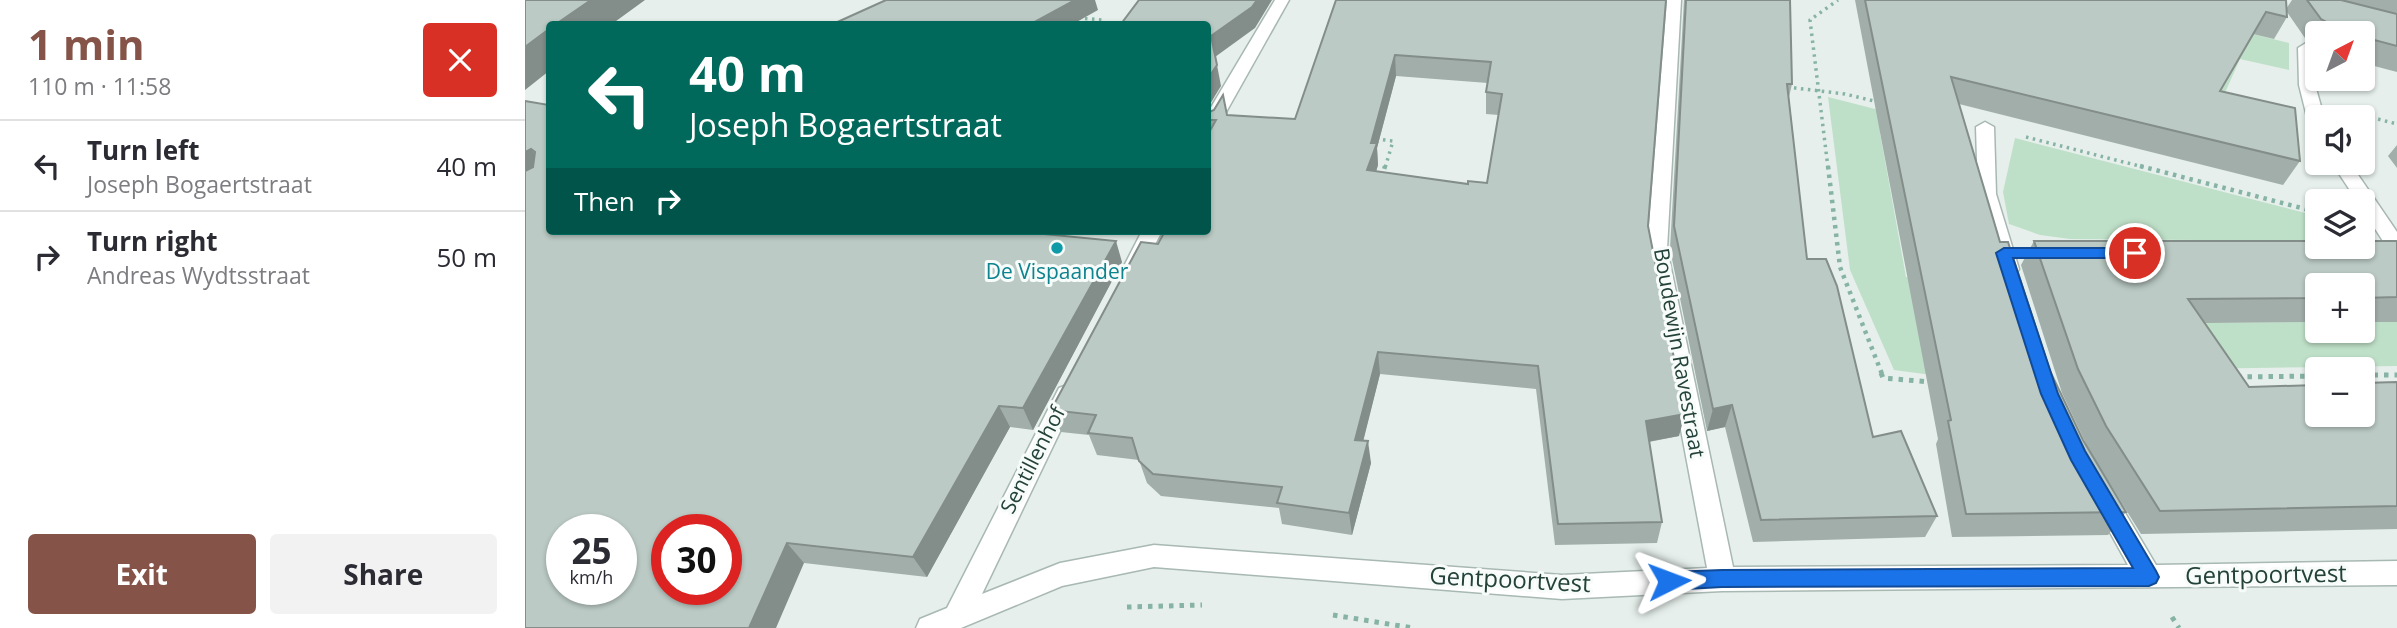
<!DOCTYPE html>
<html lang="en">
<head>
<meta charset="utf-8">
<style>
	:root { --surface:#fff; --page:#f2f2f3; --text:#2b2b33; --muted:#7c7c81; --line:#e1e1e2; --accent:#855347 }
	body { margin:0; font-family:"Open Sans",sans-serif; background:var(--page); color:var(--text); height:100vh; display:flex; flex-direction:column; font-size:26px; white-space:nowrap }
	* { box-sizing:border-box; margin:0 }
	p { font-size:23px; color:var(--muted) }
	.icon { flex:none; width:38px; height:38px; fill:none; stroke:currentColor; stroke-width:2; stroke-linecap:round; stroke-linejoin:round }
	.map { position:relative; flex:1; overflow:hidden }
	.panel { display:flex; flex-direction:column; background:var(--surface); width:525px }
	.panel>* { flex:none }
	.hud { position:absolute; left:21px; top:21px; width:665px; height:214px; border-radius:7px; box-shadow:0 2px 5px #0004; background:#00695c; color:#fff; overflow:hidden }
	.needle { width:46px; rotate:41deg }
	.tools { position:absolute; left:1780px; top:21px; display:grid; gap:14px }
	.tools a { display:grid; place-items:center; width:70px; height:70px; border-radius:7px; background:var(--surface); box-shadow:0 2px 5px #0004; font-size:35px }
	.speed { position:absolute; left:21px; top:514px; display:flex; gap:14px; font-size:35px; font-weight:700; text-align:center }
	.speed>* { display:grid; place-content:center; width:91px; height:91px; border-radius:50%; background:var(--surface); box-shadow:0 2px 5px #0004; line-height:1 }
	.speed small { font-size:18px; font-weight:400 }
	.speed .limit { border:10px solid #d22; background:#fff; color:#111 }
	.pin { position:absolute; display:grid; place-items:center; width:60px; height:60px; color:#fff; margin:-30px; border:4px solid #fff; border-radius:50%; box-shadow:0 2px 7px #0007 }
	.me { position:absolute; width:77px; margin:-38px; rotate:87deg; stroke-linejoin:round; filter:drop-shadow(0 0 5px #0008) }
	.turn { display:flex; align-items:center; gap:24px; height:147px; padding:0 28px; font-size:32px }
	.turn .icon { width:91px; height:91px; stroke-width:2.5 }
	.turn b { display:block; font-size:49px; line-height:60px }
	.then { display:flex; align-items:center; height:66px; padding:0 28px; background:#0003; gap:14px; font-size:26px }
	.round { display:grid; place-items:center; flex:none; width:74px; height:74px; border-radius:7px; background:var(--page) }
	.head { display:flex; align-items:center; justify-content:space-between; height:119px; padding:0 28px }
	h1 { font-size:42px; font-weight:700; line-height:52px; color:var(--accent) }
	.action { display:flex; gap:14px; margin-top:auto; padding:14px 28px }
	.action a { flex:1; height:80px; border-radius:7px; background:var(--accent); color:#fff; font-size:28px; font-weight:700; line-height:80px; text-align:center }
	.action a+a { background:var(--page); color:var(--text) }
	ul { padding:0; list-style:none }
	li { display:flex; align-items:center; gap:21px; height:91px; padding:0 28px; border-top:2px solid var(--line) }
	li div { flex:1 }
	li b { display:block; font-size:26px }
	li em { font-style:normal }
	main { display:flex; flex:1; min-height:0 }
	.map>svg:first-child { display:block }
	.green { fill:#bfe0c8 }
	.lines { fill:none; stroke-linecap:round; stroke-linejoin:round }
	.minor-casing { stroke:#a8b8b2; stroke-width:3 }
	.path-far2 { stroke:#86b3a5; stroke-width:3.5; stroke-dasharray:2.5 4.5; stroke-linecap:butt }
	.path-far1 { stroke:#86b3a5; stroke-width:4.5; stroke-dasharray:3.5 5; stroke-linecap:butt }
	.path { stroke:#86b3a5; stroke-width:5; stroke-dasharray:4.5 6; stroke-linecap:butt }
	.minor { fill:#fff; fill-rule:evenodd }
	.wall { fill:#a1aea9; fill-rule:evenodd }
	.shaded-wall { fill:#838d89 }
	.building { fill:#bbcac4; stroke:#838d89; stroke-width:2; fill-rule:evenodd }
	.route { fill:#1a73e8; stroke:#114b97; stroke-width:2 }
	.culture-dot { fill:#0f9aa8; stroke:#f7fbf9; stroke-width:2.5 }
	.labels { text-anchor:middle; stroke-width:6; stroke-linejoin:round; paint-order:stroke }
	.culture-label { font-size:21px; fill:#0d838f; stroke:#f7fbf9 }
	.street-label { font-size:21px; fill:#24423a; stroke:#f7fbf9 }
	.near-street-label { font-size:24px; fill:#24423a; stroke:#f7fbf9 }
</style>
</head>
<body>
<main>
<section class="panel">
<div class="head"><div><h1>1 min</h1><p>110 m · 11:58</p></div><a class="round" style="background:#d93025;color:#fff"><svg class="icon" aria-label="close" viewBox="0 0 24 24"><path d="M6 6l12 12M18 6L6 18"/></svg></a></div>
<ul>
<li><svg class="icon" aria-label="left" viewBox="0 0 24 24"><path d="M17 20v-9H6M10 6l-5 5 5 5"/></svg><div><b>Turn left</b><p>Joseph Bogaertstraat</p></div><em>40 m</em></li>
<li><svg class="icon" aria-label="right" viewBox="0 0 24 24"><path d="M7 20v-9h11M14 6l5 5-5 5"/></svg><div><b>Turn right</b><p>Andreas Wydtsstraat</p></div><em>50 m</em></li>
</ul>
<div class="action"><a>Exit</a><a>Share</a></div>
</section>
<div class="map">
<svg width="1872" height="628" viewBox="0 0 1872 628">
	<rect width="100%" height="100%" fill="#e6efeb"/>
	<!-- green -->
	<path class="green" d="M1614,19L1728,34L1764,43V70L1715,59L1694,106Z
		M1303,97L1425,128L1355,133L1381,277L1403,280L1422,377L1369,370L1325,270Z
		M1490,138L1792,216V241L1545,239L1515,235L1484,224L1478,192Z
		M1792,322V331H1838V322H1872V366L1591,370L1563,324Z"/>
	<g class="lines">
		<defs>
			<path id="minor" d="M750,0H764L691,130L682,135V114Z
				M1142,0H1156L1142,249L1208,567L1603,565L1566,498L1569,491L1578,488L1587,491L1631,565L1872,561V585L1197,591L1037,599L629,567L537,586L436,628H391L395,619L422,608L531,394L534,388L542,385L550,388L553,394L457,594L535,563L629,545L1037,575L1182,568L1122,249Z
				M1781,43L1789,48L1790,85L1799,117H1792V126L1783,121L1774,85L1773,48Z
				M1460,122L1469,127L1471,194L1494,269L1491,274H1477L1474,269L1453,194L1451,127Z
				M1807,163H1825L1872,232V253L1865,252L1838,210V201H1832Z
				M617,231H637L616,271H602L599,266Z"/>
		</defs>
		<!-- minor casing -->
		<use href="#minor" class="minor-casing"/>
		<!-- path-far2 -->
		<path class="path-far2" d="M553,18L578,20L574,24
			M1262,87L1320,94L1353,102
			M1826,112L1872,124
			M1501,137L1622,168
			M851,139L868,141L860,168
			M1303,168L1285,20L1313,0"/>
		<!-- path-far1 -->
		<path class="path-far1" d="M1303,166L1315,267L1357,374
			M1615,166L1792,212
			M857,177L860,166"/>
		<!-- path -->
		<path class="path" d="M1356,373L1358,378L1405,382
			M1838,375H1872
			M1712,377L1792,376
			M602,607L677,605
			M808,615L888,628
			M1647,617L1654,628"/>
		<!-- minor -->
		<use href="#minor" class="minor"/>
	</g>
	<!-- wall -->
	<path class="wall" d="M811,0H1141L1123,226L1154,436L1124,442L1137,522L1132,543L1030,545L1011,389L855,374L838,440L846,463L827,535L757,524L754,508L636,496L622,483L614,460L572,455L564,435L536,432L526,410L633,244L682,231V113L702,115L770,119ZM871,76L963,83L961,92V114L974,115L962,183L943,184L851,172L853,165L852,148Z
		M1159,0H1265L1267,84L1264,97L1282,259L1348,437L1412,516L1400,537L1228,542L1200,427L1182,431L1145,249Z
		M1330,0H1761V9L1767,0H1872V72L1838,63V33H1792V51L1790,46L1782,41L1762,12V17L1749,39L1728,34L1695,91L1775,161L1758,185L1434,104L1475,242L1525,371L1558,440L1601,512L1583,535L1427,537L1411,444L1413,439Z
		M0,101L24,105V231L597,262L508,430L485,427L402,577L279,563L0,628Z
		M1872,145V168L1863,156Z
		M1509,241H1872V322H1838V285H1792V322L1680,323L1724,387L1872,382V529L1616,534L1564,450L1537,393L1496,265Z"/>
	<!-- shaded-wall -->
	<path class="shaded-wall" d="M66,0H120L87,24H31Z
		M550,0H570L573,10L548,24H506Z
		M732,0H747L730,28L690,57L686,36Z
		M24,29V71L0,90V47Z
		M870,55L871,76L852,148L853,165L844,193L842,170L846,143Z
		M692,65L696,86L682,109V80Z
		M6,149L23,171L0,181V152Z
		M591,241L597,262L508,430L498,408Z
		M853,352L855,374L833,462L830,440Z
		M1207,405L1200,427L1182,431L1188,409Z
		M474,406L485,427L402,577L388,557Z
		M1160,414L1154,436L1116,443L1121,421Z
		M843,441L846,463L827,535L824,513Z
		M262,543L279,563L251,628H224Z"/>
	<!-- building -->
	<path class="building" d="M0,0H66L31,24H24V29L0,47Z
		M361,0H550L506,24H308Z
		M614,0H732L727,7L686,36L692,65L682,80V24H596Z
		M811,0H1141L1123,226L1160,414L1121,421L1137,522L1033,524L1013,366L853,352L830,440L843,441L824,513L752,503L757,487L628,474L614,461L607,438L563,433L571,415L526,410L616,242L633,244L640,231H682V136L691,120H682V113L689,110L698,95L702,115L770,119ZM870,55L966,62L961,92L977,94L962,183L943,181V184L842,170L852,143H846Z
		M1161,0H1265L1267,84H1262L1282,259H1301L1312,286L1348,437L1376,431L1412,516L1236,520L1207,405L1188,409L1149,226Z
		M1340,0H1761L1762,17L1741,12L1695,91L1770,108L1775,161L1426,77L1475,242H1483L1525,371L1558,440L1601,512L1441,514L1423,421L1426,420Z
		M1782,0H1816L1872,14V46L1838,37V33H1823L1806,29L1805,24L1796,19Z
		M0,101L24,105V231H489L591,241L498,408L474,406L388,557L262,543L224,628H0V171L8,167L10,152L6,149L0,152ZM37,530H96V590H37ZM142,530H201V590H142Z
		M1509,241H1792V247H1838V241H1872V297L1838,298V285H1792V298L1663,299L1724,387L1792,385V415H1838V383L1872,382V506L1635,511L1581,426L1553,369Z"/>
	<!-- route -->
	<path class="route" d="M1479,248H1610L1617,253L1610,258H1488L1533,394L1560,451L1631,571L1634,577L1631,583L1624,586L1197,587L1144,590L1137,588L1134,581L1137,575L1144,572L1197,570L1608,568L1546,460L1516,394L1471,253Z"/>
	<!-- markers -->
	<circle class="culture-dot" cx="532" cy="248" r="7"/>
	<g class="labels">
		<!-- culture labels -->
		<g class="culture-label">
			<text x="532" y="279">De Vispaander</text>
		</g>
		<!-- street labels -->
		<g class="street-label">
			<text transform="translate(1154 353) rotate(80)" y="7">Boudewijn Ravestraat</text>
			<text transform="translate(508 460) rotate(-63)" y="7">Sentillenhof</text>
		</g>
		<!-- near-street labels -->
		<g class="near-street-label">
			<text transform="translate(1741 575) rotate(-1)" y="8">Gentpoortvest</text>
			<text transform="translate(985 580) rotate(3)" y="8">Gentpoortvest</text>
		</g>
	</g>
</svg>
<div class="tools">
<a><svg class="needle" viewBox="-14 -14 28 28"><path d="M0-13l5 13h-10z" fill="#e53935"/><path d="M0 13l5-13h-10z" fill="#7c7c81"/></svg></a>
<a><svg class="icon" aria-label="sound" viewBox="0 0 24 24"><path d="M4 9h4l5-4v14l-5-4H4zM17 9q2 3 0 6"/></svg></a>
<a><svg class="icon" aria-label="layers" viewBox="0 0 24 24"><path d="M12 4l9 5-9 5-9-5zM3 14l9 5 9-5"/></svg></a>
<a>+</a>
<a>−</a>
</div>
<div class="speed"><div>25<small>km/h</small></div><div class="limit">30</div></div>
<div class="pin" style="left:1610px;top:253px;background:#d93025"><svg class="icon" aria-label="arrive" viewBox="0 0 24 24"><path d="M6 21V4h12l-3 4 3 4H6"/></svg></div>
<svg class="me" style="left:1144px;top:581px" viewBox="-20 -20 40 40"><path d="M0-17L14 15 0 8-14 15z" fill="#1a73e8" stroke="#fff" stroke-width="4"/></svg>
<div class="hud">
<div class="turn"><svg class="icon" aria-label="left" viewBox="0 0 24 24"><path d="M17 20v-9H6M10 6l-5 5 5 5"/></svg><div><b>40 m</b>Joseph Bogaertstraat</div></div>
<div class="then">Then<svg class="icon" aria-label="right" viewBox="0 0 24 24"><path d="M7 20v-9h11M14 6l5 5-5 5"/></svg></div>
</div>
</div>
</main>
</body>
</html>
